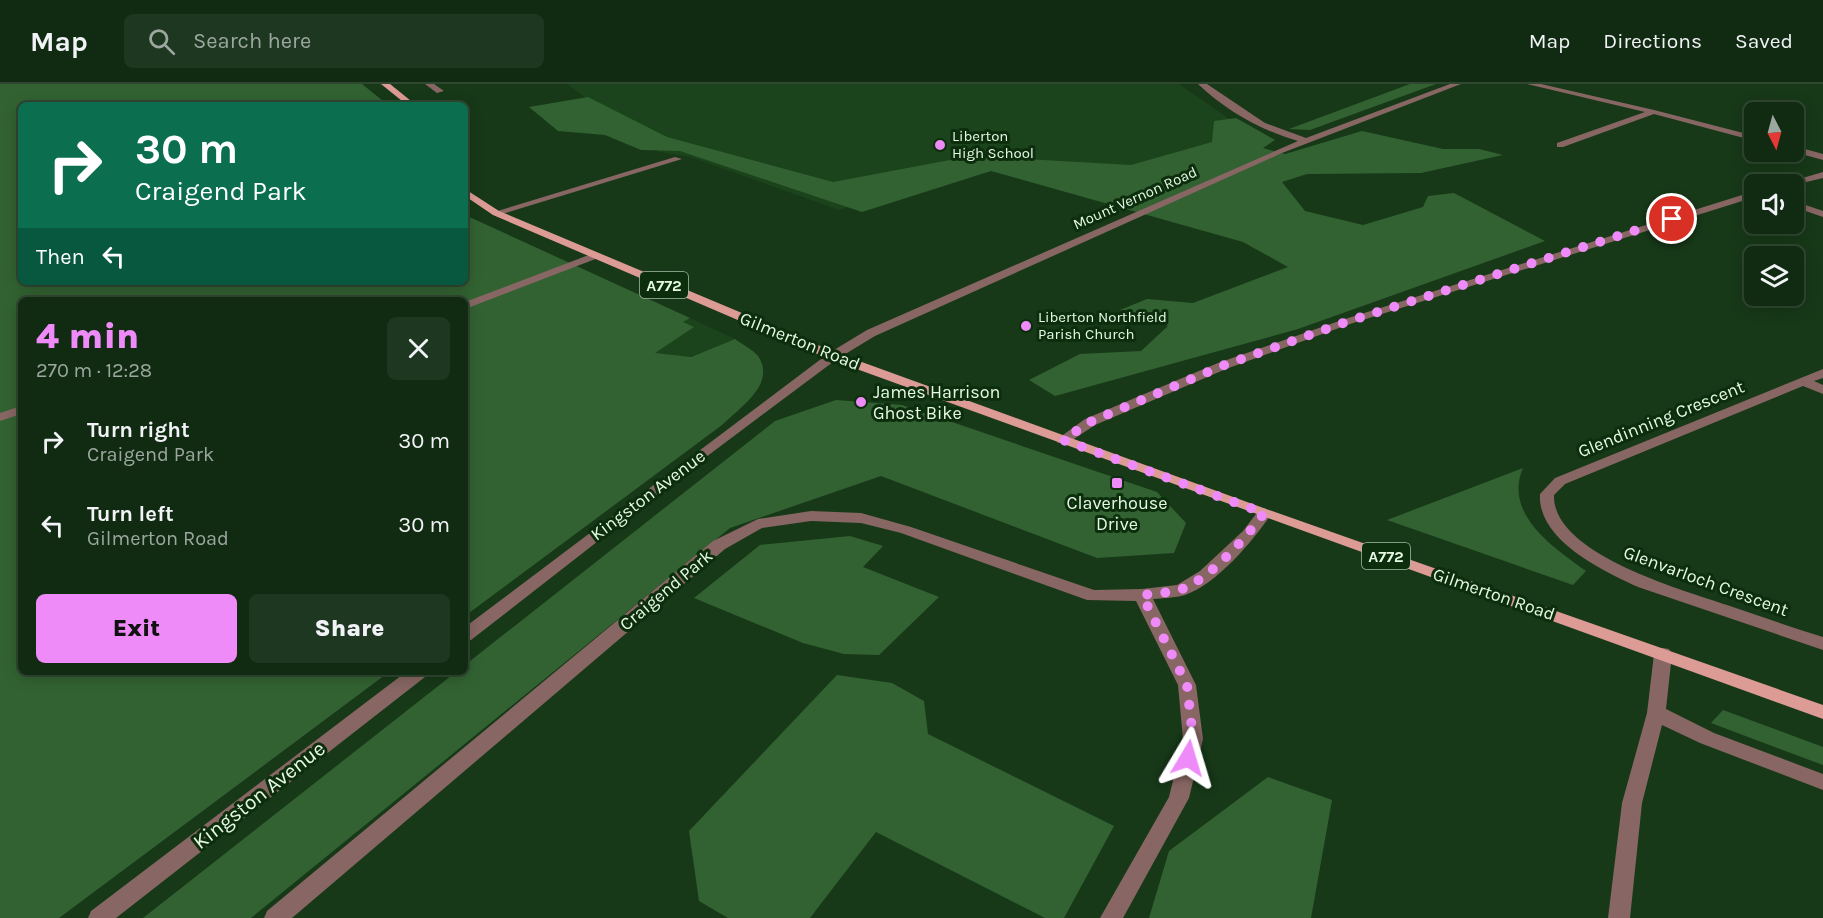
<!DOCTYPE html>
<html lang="en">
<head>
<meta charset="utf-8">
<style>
	:root { --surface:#112b12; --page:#1e3720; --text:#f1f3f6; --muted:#9ca79f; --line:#304732; --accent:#ee8bf8 }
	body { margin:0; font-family:Karla,sans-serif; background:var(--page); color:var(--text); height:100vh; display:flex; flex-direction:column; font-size:22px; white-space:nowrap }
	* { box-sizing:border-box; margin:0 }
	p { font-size:20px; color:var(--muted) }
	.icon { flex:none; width:33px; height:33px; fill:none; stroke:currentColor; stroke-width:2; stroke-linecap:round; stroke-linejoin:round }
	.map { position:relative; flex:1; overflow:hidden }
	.details { position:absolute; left:18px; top:213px; width:450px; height:378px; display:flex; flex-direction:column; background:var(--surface); border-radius:9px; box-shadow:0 3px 15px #0003,0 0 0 2px var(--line) }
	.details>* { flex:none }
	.top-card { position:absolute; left:18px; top:18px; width:450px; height:183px; border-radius:9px; box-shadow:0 3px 15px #0003,0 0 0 2px var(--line); background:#0b6e4f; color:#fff; overflow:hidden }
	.needle { width:39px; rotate:174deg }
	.tools { position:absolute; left:1744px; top:18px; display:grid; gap:12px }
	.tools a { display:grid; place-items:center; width:60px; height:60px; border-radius:9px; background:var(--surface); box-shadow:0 3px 15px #0003,0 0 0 2px var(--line); font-size:30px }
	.pin { position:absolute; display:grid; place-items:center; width:51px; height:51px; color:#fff; margin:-26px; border:3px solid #fff; border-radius:50%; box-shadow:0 2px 6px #0007 }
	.me { position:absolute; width:66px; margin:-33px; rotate:7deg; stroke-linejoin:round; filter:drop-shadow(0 0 4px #0008) }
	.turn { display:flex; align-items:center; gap:21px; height:126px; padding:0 18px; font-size:27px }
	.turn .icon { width:78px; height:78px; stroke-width:2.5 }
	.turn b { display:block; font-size:42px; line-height:51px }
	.then { display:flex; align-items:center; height:57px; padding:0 18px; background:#0003; gap:12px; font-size:22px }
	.round { display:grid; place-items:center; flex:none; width:63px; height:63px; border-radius:9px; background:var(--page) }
	.head { display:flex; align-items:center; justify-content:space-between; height:102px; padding:0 18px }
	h1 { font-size:36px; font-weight:800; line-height:45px; color:var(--accent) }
	.button { display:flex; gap:12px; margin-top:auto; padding:12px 18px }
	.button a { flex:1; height:69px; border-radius:9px; background:var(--accent); color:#111; font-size:24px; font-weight:800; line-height:69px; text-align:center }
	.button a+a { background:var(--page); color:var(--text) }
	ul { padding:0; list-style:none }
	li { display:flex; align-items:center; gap:18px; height:84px; padding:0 18px }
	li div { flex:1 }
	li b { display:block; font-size:22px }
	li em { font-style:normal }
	header { display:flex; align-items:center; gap:36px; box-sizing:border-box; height:84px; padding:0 30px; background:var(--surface); border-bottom:2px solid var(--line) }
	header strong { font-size:28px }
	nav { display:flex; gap:33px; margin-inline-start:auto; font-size:21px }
	.search { width:420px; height:54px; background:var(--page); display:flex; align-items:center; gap:15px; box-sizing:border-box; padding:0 21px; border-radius:9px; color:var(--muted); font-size:22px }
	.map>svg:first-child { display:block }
	.built { fill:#1b431c }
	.green { fill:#326232 }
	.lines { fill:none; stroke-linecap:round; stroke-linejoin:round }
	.minor { fill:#876663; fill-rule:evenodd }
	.major { fill:#dd9b96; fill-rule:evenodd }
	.route { stroke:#ee8bf8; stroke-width:10; stroke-dasharray:0 18 }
	.poi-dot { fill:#ee8bf8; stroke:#0c2e0d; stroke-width:2 }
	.labels { text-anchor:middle; stroke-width:6; stroke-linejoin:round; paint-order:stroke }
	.far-poi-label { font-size:15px; fill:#e5f9e4; stroke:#0c2e0d; text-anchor:start }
	.far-street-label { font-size:15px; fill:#e5f9e4; stroke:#0c2e0d }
	.shield { fill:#0c2e0d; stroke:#a4bca4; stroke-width:1.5 }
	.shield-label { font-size:16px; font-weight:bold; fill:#e5f9e4 }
	.street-label { font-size:18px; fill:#e5f9e4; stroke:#0c2e0d }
	.poi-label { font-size:18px; fill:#e5f9e4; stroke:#0c2e0d; text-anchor:start }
	.near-street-label { font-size:21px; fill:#e5f9e4; stroke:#0c2e0d }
</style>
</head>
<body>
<header>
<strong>Map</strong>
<div class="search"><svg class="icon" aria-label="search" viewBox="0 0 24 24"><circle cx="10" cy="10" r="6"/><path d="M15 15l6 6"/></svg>Search here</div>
<nav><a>Map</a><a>Directions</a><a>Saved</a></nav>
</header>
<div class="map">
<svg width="1823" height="834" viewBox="0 0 1823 834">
	<rect width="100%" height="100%" fill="#173918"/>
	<!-- built -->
	<path class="built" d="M567,0H1179L1255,53L1088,113L975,80L839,126L691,73L659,68Z
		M690,234L735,255L667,282L627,262Z"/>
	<!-- green -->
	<path class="green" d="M0,0H362L388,21H21V198H465V131L690,234L683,238L694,243L655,269L691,273L735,255C742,260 753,266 758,272C777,300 739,324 722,341L465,532V216H21V588H389L59,834H0Z
		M1410,0H1436L1310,46L1289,45Z
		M588,13L667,53L833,98L971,72L1131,81L1212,58L1214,37L1236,34L1275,56L1263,64L1285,70L1362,47L1443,65H1479L1503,71L1421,89L1307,90L1282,98L1305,127L1363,141L1423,123L1428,112L1454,109L1545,157L1298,245L1055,312L1029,296L1080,270L1141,267L1168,242L1120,226L1147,215L1193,219L1288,183L1243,158L991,87L862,128L680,67L641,66L605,51L558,47L529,23Z
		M836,316L902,321L1157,408L1186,439L1174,469L1097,474L881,392L730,444L251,834H143L456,588H465V581L775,337Z
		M1523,384C1503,430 1554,464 1586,487L1573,501L1387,436Z
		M850,452L883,462L863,483L939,513L879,571L844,570L803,559L694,514L760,461Z
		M837,591L892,599L924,617L928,650L1114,742L1064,834H1045L876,748L810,834H728L699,817L689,747Z
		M1723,626L1823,663V681L1711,639Z
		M1268,693L1332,716L1311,834H1149L1169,767Z"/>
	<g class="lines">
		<!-- minor -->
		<path class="minor" d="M425,0H434L444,7L437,9Z
			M1198,0H1207L1265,39L1306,54L1450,0H1461L1282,69L875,252L837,275L706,373L471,556L465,558V543L829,269L867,246L1298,57C1262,47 1225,26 1198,0Z
			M1527,0H1541L1654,26L1755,52V57L1654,30L1563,63H1557V59L1645,28Z
			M1794,62L1823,70V76L1794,68Z
			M675,73L682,75L499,131L491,129Z
			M1823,88V94L1794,101L1782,100Z
			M1755,107V113L1350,240L1226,285L1095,341L1068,359H1058L1056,356L1085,335L1218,279L1342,236Z
			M1794,117L1823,127V133L1794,123Z
			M594,169L599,172L598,174L465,225V218Z
			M1823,285V294L1814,297L1823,301V310L1803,302L1565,400L1554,411C1552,470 1683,506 1727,521C1759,532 1791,543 1823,553V566L1638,503C1603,487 1537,456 1540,410L1555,394Z
			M21,322V330L0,337V329Z
			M1264,424L1272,429C1253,457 1217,500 1185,511C1175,514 1163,514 1153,515L1196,601L1203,655L1189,714L1123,834H1100L1169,713L1183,655L1178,601L1136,517L1087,516L901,449L861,439L811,437L762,444L725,465L292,834H264L267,827L713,457L758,435L811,427L861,429L911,443L1094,506L1142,505L1177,501L1200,487L1243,447L1259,426Z
			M1663,564L1669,565L1672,570L1666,625L1714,649L1823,690V706L1700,659L1662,641L1642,719L1630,834H1608L1622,719L1647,629L1654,570L1657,565Z
			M406,588H428L425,593L116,834H88L91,827Z"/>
		<!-- major -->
		<path class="major" d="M381,0H390L416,21H407Z
			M465,105L499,127L837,269L1269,426L1823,621V635L829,275L493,131L465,112Z"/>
	</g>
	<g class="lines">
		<!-- route -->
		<path class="route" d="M1188,674L1193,655L1187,601L1142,511C1154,510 1167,509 1179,506C1206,499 1248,452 1264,429L1063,356L1090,338L1222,282L1346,238L1672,135"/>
	</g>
	<!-- markers -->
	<g class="poi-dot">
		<circle cx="940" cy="61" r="6"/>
		<circle cx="1026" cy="242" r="6"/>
		<circle cx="861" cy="318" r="6"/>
		<rect x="1111" y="393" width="12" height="12" rx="3"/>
	</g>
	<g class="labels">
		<!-- far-poi labels -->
		<g class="far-poi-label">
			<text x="952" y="57">Liberton<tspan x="952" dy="17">High School</tspan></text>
			<text x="1038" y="238">Liberton Northfield<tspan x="1038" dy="17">Parish Church</tspan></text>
		</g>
		<!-- far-street labels -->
		<g class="far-street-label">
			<text transform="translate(1135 114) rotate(-24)" y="5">Mount Vernon Road</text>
		</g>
		<!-- shield labels -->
		<g class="shield">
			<rect x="640" y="188" width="48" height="26" rx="4.5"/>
			<rect x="1362" y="459" width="48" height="26" rx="4.5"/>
		</g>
		<g class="shield-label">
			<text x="664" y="207">A772</text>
			<text x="1386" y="478">A772</text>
		</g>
		<!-- street labels -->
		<g class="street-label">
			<text transform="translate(800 257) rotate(22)" y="6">Gilmerton Road</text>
			<text transform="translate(1661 335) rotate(-22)" y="6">Glendinning Crescent</text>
			<text transform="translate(648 411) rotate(-37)" y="6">Kingston Avenue</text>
			<text transform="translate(1706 497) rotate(20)" y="6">Glenvarloch Crescent</text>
			<text transform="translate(666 506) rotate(-40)" y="6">Craigend Park</text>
			<text transform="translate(1494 510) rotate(19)" y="6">Gilmerton Road</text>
		</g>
		<!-- poi labels -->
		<g class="poi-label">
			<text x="873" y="314">James Harrison<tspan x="873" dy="21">Ghost Bike</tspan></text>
			<text x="1117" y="425" text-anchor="middle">Claverhouse<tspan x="1117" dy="21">Drive</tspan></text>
		</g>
		<!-- near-street labels -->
		<g class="near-street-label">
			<text transform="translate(259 711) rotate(-38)" y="7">Kingston Avenue</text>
		</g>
	</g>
</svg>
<div class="tools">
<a><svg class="needle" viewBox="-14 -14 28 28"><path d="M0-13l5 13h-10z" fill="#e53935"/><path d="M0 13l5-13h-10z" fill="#9ca79f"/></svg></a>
<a><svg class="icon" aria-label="sound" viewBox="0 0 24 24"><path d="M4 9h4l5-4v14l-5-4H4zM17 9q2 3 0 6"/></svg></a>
<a><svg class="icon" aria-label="layers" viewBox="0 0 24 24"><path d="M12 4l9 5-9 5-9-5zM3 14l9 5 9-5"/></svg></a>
</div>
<div class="pin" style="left:1672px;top:135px;background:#d93025"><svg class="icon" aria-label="arrive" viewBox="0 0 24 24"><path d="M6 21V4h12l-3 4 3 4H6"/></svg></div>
<svg class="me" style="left:1188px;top:674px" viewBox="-20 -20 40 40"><path d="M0-17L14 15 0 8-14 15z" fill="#ee8bf8" stroke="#fff" stroke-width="4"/></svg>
<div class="top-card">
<div class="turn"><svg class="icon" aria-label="right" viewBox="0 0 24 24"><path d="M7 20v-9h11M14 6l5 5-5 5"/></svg><div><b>30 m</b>Craigend Park</div></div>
<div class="then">Then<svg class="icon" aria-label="left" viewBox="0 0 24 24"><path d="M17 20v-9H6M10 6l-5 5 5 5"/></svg></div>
</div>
<section class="details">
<div class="head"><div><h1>4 min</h1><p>270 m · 12:28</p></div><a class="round"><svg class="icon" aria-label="close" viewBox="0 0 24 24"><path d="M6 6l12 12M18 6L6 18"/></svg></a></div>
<ul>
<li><svg class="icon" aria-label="right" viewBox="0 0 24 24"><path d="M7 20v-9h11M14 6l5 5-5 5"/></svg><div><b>Turn right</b><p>Craigend Park</p></div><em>30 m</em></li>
<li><svg class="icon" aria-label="left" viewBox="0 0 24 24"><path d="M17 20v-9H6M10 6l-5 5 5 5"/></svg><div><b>Turn left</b><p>Gilmerton Road</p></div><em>30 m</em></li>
</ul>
<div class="button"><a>Exit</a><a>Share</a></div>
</section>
</div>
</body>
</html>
